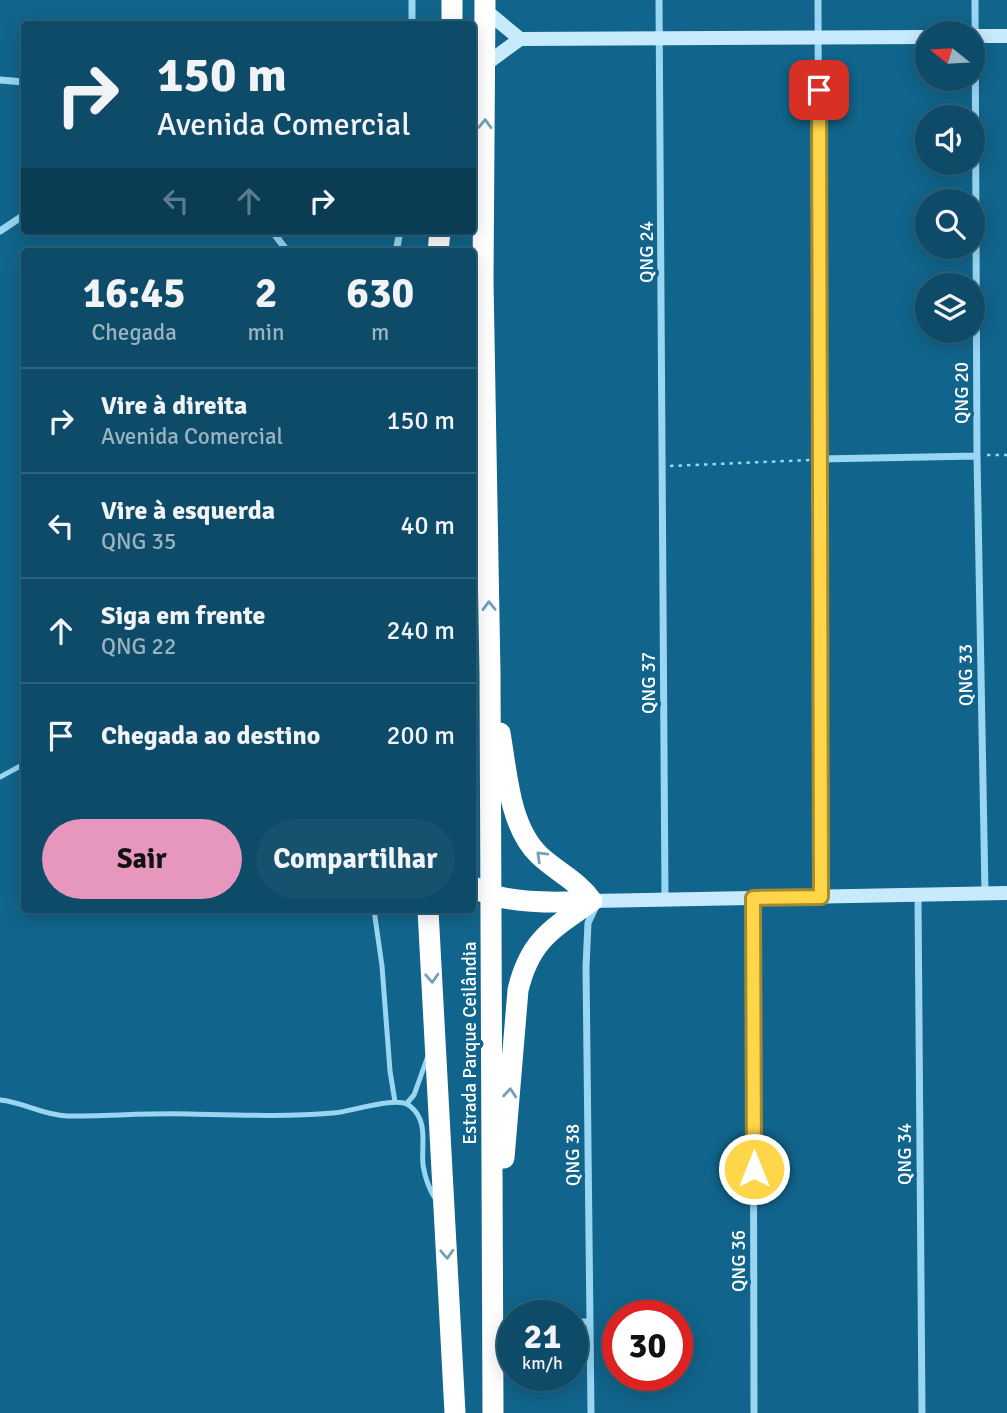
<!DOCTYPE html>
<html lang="pt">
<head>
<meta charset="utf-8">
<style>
	:root { --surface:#0d4b68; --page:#16526e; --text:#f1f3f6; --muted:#9ab3c0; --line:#2d637c; --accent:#e797bd }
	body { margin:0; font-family:Signika,sans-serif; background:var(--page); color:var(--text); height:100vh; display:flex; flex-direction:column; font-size:26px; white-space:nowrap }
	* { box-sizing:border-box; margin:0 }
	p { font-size:23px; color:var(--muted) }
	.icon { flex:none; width:38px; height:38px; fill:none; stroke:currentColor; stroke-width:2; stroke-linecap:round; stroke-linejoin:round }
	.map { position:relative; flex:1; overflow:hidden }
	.sheet { position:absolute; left:21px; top:248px; width:455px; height:665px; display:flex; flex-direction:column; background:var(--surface); border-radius:7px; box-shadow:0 4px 18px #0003,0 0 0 2px var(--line) }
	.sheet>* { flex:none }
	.banner { position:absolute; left:21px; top:21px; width:455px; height:214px; border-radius:7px; box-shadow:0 4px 18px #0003,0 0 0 2px var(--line); background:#0d4b68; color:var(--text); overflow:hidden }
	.needle { width:46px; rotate:288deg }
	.tools { position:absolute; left:915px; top:21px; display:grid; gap:14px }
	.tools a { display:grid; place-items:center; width:70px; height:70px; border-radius:50%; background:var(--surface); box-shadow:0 4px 18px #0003,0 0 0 2px var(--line); font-size:35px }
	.speed { position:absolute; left:497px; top:1300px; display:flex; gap:14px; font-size:35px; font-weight:700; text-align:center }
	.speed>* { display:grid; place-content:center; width:91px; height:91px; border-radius:50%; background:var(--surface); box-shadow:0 4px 18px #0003,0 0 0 2px var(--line); line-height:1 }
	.speed small { font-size:18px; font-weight:400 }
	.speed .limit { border:10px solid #d22; background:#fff; color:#111 }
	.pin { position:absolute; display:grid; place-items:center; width:60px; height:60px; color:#fff; margin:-30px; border-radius:14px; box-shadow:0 4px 10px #0006 }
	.me { position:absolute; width:77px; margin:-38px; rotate:0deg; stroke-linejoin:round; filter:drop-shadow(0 0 5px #0008) }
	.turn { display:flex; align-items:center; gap:24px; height:147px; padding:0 21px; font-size:32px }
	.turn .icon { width:91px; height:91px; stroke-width:2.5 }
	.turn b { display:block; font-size:49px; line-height:60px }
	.lanes { display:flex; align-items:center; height:66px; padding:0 21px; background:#0003; justify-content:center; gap:35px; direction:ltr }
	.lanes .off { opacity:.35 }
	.eta { display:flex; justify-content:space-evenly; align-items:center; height:119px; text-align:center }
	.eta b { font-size:42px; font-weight:700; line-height:49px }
	.primary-button { display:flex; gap:14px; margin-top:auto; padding:14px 21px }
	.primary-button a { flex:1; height:80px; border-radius:42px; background:var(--accent); color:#111; font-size:28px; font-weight:700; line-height:80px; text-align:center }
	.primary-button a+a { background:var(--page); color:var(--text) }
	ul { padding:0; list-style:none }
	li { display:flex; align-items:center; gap:21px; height:105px; padding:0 21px; border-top:2px solid var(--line) }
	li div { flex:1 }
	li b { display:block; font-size:26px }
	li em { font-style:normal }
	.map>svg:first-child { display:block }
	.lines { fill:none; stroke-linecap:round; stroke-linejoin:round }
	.path { stroke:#98d6f1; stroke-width:2.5; stroke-dasharray:3.5 5; stroke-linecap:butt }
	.lane { stroke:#98d6f1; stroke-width:5 }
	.street { stroke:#98d6f1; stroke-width:7 }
	.secondary { stroke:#c7eafc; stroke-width:14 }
	.highway { stroke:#fff; stroke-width:21 }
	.oneway { stroke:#70a2b9 }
	.route-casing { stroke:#a68a30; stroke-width:18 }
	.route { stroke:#ffd54a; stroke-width:12 }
	.labels { text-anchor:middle; stroke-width:7; stroke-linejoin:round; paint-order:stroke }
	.street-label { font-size:19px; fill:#fff; stroke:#11648b }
</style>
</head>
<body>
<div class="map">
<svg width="1007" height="1413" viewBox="0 0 1007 1413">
	<rect width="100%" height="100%" fill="#11648b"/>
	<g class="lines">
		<!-- path -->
		<path class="path" d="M987,455H1007
			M670,466L810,460"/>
		<!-- lane -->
		<path class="lane" d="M0,777L24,764
			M374,910L382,966L390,1071L395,1102
			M0,1100C23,1102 43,1115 67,1116C108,1116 149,1113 189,1114C237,1115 285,1117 333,1113C351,1112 397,1095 410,1106C429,1121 421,1145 423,1165C425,1178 429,1189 436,1200
			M407,1103L414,1095L428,1056"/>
		<!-- street -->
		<path class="street" d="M659,0L665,899
			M818,0L821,897
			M975,0L977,456L985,893
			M412,24V0
			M0,80L24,82
			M0,231L24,215
			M272,231L288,252
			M396,252L400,231
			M820,459L977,456
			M918,895L922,1413
			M753,898L754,1413
			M572,1322H590
			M496,1323H513
			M591,1413L586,967L588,923L595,908"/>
		<!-- secondary -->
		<path class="secondary" d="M485,10L520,39
			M973,36H1007
			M486,64L520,39L928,37
			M592,901L1007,893"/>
		<!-- highway -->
		<path class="highway" d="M485,0L483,281L490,674L493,1413
			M452,24V0
			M438,252L440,231
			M500,733C507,772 509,826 539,855C557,872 578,881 592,901
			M472,886C500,905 559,903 592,901
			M428,910L455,1413
			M504,1158L518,990C530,940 552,929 592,901"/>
	</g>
	<!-- one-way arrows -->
	<defs><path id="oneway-chevron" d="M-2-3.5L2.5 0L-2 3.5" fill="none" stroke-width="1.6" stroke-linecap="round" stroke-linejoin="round" transform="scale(1.75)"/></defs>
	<g class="oneway">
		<use href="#oneway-chevron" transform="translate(485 124) rotate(-89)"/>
		<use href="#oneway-chevron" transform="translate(489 606) rotate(-91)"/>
		<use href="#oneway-chevron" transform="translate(541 856) rotate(-136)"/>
		<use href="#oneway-chevron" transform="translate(432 978) rotate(87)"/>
		<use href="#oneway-chevron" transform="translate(510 1093) rotate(-85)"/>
		<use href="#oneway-chevron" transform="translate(447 1254) rotate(87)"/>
	</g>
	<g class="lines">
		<defs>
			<path id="route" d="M754,1169L753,898L821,897L819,90"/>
		</defs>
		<!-- route casing -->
		<use href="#route" class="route-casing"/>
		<!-- route -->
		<use href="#route" class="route"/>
	</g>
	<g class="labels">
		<!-- street labels -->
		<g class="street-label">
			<text transform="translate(646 252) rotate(-90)" y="7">QNG 24</text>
			<text transform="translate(961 393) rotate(-90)" y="7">QNG 20</text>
			<text transform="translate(965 675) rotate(-91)" y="7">QNG 33</text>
			<text transform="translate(648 683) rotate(-90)" y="7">QNG 37</text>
			<text transform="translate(469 1043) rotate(-90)" y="7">Estrada Parque Ceilândia</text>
			<text transform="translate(904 1154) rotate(-90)" y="7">QNG 34</text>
			<text transform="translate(572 1155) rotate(-91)" y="7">QNG 38</text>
			<text transform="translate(738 1261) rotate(-90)" y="7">QNG 36</text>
		</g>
	</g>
</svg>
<div class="tools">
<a><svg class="needle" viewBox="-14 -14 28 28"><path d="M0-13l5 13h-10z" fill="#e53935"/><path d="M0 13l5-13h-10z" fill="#9ab3c0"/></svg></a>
<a><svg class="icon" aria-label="sound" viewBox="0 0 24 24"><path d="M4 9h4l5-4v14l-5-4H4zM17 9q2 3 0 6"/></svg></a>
<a><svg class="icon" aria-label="search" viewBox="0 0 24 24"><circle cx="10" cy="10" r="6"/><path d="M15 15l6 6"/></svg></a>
<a><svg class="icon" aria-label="layers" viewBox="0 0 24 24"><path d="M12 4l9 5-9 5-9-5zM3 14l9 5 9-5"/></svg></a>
</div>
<div class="speed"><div>21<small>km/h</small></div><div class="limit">30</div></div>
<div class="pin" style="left:819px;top:90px;background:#d93025"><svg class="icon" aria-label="arrive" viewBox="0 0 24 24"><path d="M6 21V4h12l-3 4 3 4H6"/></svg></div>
<svg class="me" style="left:754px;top:1169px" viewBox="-20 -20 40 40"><circle r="17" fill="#ffd54a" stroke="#fff" stroke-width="3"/><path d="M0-11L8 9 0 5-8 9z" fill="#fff"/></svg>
<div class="banner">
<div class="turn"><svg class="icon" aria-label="right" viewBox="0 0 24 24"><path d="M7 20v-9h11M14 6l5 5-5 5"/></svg><div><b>150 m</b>Avenida Comercial</div></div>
<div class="lanes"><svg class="icon off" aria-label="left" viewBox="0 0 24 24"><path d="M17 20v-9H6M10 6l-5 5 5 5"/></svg><svg class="icon off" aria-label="ahead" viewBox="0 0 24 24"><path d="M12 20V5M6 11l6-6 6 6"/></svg><svg class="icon" aria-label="right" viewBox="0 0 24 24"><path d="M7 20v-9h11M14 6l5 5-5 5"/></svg></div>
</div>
<section class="sheet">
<div class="eta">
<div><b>16:45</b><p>Chegada</p></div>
<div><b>2</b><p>min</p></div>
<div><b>630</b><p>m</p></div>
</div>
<ul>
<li><svg class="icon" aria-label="right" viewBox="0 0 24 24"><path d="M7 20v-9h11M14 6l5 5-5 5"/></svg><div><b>Vire à direita</b><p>Avenida Comercial</p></div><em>150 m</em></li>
<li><svg class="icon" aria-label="left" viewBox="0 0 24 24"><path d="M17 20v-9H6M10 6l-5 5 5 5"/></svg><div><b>Vire à esquerda</b><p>QNG 35</p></div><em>40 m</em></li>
<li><svg class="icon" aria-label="ahead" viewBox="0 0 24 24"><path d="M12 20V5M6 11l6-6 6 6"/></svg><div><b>Siga em frente</b><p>QNG 22</p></div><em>240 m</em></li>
<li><svg class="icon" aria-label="arrive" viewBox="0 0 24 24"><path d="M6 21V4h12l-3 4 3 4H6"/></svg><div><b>Chegada ao destino</b></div><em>200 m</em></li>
</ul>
<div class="primary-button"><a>Sair</a><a>Compartilhar</a></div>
</section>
</div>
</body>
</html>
